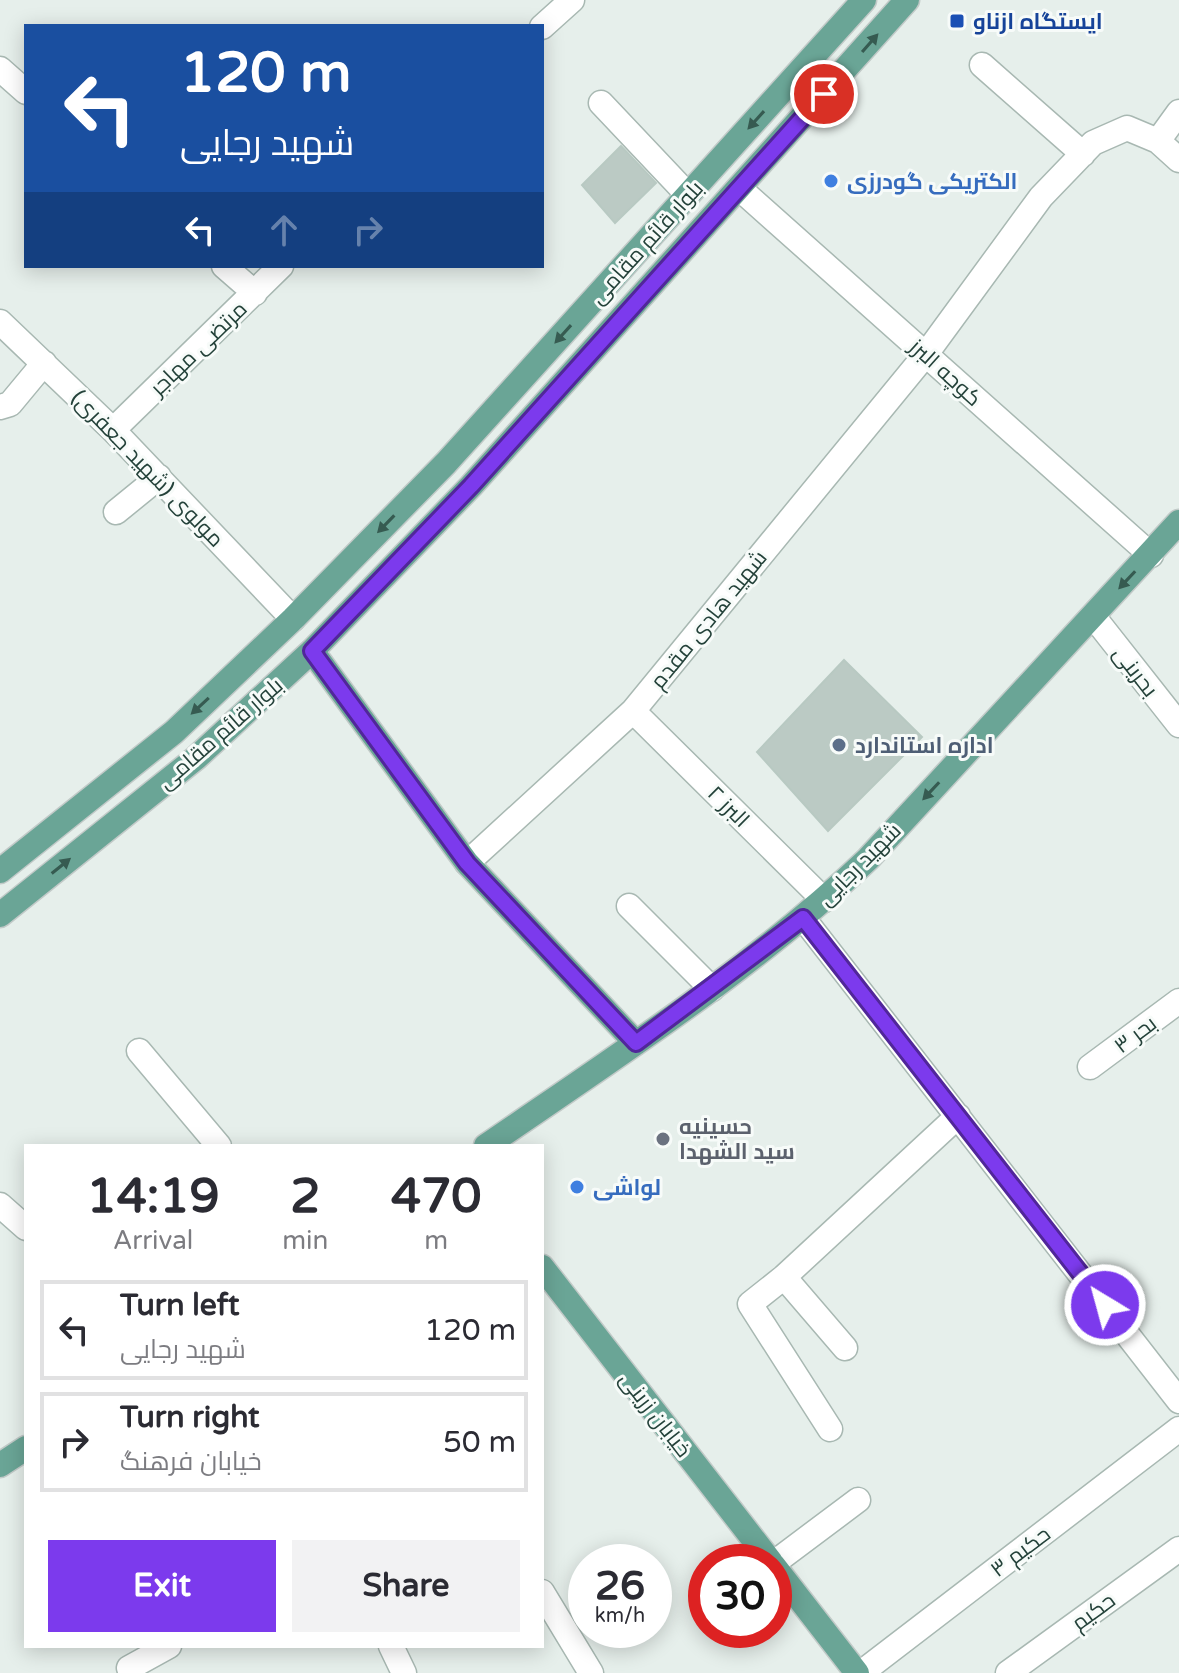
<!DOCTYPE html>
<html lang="en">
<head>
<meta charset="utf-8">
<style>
	:root { --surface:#fff; --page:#f2f2f3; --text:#2b2b33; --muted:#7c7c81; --line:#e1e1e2; --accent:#7c3aed }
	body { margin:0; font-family:"Varela Round",Cairo,sans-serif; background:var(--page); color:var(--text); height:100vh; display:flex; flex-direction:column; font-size:30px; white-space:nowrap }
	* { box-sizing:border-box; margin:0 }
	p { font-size:26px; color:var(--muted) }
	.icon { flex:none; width:44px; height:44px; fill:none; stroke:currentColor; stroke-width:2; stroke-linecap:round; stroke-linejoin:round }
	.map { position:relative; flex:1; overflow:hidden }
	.details { position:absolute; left:24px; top:1144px; width:520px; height:504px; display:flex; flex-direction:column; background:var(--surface); border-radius:0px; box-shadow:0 4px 20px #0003 }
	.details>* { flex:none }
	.guide { position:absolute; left:24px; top:24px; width:520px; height:244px; border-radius:0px; box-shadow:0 4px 20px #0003; background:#1a4fa0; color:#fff; overflow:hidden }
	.speed { position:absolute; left:568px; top:1544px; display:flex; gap:16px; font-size:40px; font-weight:700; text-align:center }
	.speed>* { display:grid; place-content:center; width:104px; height:104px; border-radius:50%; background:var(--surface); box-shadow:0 4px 20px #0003; line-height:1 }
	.speed small { font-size:20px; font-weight:400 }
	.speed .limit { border:12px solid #d22; background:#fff; color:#111 }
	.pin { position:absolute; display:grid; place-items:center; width:68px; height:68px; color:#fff; margin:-34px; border:4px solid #fff; border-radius:50%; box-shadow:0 2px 8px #0007 }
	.me { position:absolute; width:88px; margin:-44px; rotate:323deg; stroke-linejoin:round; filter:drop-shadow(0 0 6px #0008) }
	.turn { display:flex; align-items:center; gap:28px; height:168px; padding:0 24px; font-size:36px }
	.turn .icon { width:104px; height:104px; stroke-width:2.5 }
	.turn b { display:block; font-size:56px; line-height:68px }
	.lanes { display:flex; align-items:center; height:76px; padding:0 24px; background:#0003; justify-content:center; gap:40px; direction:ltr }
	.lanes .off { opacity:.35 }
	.eta { display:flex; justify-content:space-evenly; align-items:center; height:136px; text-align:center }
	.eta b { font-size:48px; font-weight:800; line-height:56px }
	.cta { display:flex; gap:16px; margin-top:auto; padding:16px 24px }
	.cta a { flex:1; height:92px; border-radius:0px; background:var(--accent); color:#fff; font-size:32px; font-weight:800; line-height:92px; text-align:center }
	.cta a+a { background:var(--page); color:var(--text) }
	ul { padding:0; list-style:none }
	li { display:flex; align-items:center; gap:24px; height:100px; margin:0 16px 12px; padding:0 8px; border:4px solid var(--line); border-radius:0px }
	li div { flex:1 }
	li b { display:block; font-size:30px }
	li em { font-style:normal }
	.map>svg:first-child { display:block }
	.building { fill:#bbcac4; stroke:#b8c9c2; stroke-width:2 }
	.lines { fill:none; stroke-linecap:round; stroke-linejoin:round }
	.minor-casing { stroke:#a8b8b2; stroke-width:27 }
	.major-casing { stroke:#c2cac8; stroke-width:27 }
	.minor { stroke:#fff; stroke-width:24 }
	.major { stroke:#6aa596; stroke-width:24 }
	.oneway { fill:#365b51 }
	.route-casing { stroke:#51269a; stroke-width:20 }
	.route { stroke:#7c3aed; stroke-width:14 }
	.transit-dot { fill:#1a4fb4; stroke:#f7fbf9; stroke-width:3 }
	.shop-dot { fill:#3f7fe0; stroke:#f7fbf9; stroke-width:3 }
	.service-dot { fill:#5c6f8a; stroke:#f7fbf9; stroke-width:3 }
	.worship-dot { fill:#6b7280; stroke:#f7fbf9; stroke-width:3 }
	.labels { text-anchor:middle; stroke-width:6; stroke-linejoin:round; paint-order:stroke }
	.transit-label { font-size:22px; font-weight:bold; fill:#164399; stroke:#f7fbf9; text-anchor:start }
	.shop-label { font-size:22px; font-weight:bold; fill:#366cbe; stroke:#f7fbf9; text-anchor:start }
	.street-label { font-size:22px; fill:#24423a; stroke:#f7fbf9 }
	.service-label { font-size:22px; font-weight:bold; fill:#4e5e75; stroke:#f7fbf9; text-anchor:start }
	.worship-label { font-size:22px; font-weight:bold; fill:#5b616d; stroke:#f7fbf9; text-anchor:start }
</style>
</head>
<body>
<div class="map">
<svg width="1179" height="1673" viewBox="0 0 1179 1673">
	<rect width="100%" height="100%" fill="#e6efeb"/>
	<!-- building -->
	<path class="building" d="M621,146L656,183L615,223L582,185Z
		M844,660L922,737L828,831L757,752Z"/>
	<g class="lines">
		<defs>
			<path id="minor" d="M542,27L572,0
				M982,65L1083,154
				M0,69L26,92
				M601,103L688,195
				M1158,141L1179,112
				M740,189L1151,555
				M224,266L255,293
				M0,322L113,430L293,619
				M0,407L10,404L44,363
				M113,430L281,266
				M116,512L159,477
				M1093,616L1179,725
				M633,711L824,900
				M467,863L633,711L926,354L1041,197L1093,143L1127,128L1158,141L1179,160
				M629,906L712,989
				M803,918L1179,1401
				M139,1051L219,1146
				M1090,1067L1179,1001
				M0,1205L26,1228
				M784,1277L845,1348
				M830,1429L750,1304L784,1277L958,1116
				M774,1563L858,1500
				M542,1592L591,1673
				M391,1646L404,1673
				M129,1668L169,1646
				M861,1673L1179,1429
				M1008,1673L1179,1549"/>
			<path id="major" d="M312,651L467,863L636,1043
				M0,871L174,732L293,619L446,463L864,0
				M0,915L196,758L312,651L471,486L907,0
				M486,1146C617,1056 752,969 868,859L1179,522
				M542,1267L771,1562
				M0,1465L26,1448
				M774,1566L857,1673"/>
		</defs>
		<!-- minor casing -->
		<use href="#minor" class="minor-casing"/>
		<!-- major casing -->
		<use href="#major" class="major-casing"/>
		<!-- minor -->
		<use href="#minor" class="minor"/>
		<!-- major -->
		<use href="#major" class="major"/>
	</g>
	<!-- one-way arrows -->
	<defs><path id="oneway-solid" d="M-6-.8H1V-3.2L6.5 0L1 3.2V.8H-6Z" transform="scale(2)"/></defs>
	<g class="oneway">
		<use href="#oneway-solid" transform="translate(870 43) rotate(-49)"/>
		<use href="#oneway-solid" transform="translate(756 120) rotate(132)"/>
		<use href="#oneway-solid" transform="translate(563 334) rotate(132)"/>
		<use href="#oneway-solid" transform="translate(386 524) rotate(134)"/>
		<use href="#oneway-solid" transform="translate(1127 580) rotate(133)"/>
		<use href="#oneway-solid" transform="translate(200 706) rotate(137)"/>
		<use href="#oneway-solid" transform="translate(931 791) rotate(133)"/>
		<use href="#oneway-solid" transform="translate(61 866) rotate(-39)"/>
	</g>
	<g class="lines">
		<defs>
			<path id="route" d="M824,94L471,486L312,651L467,863L636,1043L803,918L1105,1305"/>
		</defs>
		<!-- route casing -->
		<use href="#route" class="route-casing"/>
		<!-- route -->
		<use href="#route" class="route"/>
	</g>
	<!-- markers -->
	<rect class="transit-dot" x="949" y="13" width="16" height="16" rx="4"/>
	<g class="shop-dot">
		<circle cx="831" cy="181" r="8"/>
		<circle cx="577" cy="1187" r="8"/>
	</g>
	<circle class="service-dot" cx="839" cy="745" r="8"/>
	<circle class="worship-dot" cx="663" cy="1139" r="8"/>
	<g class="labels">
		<!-- transit labels -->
		<g class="transit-label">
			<text x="973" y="29">ایستگاه ازناو</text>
		</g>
		<!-- shop labels -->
		<g class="shop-label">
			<text x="847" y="189">الکتریکی گودرزی</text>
			<text x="593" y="1195">لواشی</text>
		</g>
		<!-- street labels -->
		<g class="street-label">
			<text transform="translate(646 242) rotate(-48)" y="8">بلوار قائم مقامی</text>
			<text transform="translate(198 348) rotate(-44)" y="8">مرتضی مهاجر</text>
			<text transform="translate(946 372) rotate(42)" y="8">کوچه البرز</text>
			<text transform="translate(148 468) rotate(46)" y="8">مولوی (شهید جعفری)</text>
			<text transform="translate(708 619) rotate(-51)" y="8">شهید هادی مقدم</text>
			<text transform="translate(1136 671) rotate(52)" y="8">بحرینی</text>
			<text transform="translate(220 733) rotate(-41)" y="8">بلوار قائم مقامی</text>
			<text transform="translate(729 806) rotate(45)" y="8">البرز ۲</text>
			<text transform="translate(859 864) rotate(-45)" y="8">شهید رجایی</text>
			<text transform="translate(1135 1034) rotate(-37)" y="8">بحر ۳</text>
			<text transform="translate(656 1414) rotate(52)" y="8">خیابان زرینی</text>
			<text transform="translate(1020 1551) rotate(-37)" y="8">حکیم ۳</text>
			<text transform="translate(1093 1611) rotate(-36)" y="8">حکیم</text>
		</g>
		<!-- service labels -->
		<g class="service-label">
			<text x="855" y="753">اداره استاندارد</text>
		</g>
		<!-- worship labels -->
		<g class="worship-label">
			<text x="679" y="1134">حسینیه<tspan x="679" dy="25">سید الشهدا</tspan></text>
		</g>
	</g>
</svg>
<div class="speed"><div>26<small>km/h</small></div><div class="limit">30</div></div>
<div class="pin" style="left:824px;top:94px;background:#d93025"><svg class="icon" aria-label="arrive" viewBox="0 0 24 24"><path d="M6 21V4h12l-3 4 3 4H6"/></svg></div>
<svg class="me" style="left:1105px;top:1305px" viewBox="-20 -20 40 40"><circle r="17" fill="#7c3aed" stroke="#fff" stroke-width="3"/><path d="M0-11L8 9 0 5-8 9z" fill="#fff"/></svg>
<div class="guide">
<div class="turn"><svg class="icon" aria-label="left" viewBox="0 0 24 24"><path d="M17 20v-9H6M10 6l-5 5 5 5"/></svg><div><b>120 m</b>شهید رجایی</div></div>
<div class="lanes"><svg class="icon" aria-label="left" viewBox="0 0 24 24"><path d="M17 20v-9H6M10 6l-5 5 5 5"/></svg><svg class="icon off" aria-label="ahead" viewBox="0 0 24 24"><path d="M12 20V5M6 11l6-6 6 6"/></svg><svg class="icon off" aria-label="right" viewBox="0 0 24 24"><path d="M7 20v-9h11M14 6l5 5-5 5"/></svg></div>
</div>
<section class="details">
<div class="eta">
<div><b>14:19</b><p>Arrival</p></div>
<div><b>2</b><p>min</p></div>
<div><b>470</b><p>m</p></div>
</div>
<ul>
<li><svg class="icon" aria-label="left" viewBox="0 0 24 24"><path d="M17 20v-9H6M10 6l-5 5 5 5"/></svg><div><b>Turn left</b><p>شهید رجایی</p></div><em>120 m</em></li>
<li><svg class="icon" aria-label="right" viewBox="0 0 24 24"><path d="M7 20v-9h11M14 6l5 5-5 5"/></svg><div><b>Turn right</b><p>خیابان فرهنگ</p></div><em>50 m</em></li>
</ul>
<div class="cta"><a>Exit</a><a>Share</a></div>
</section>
</div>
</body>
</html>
